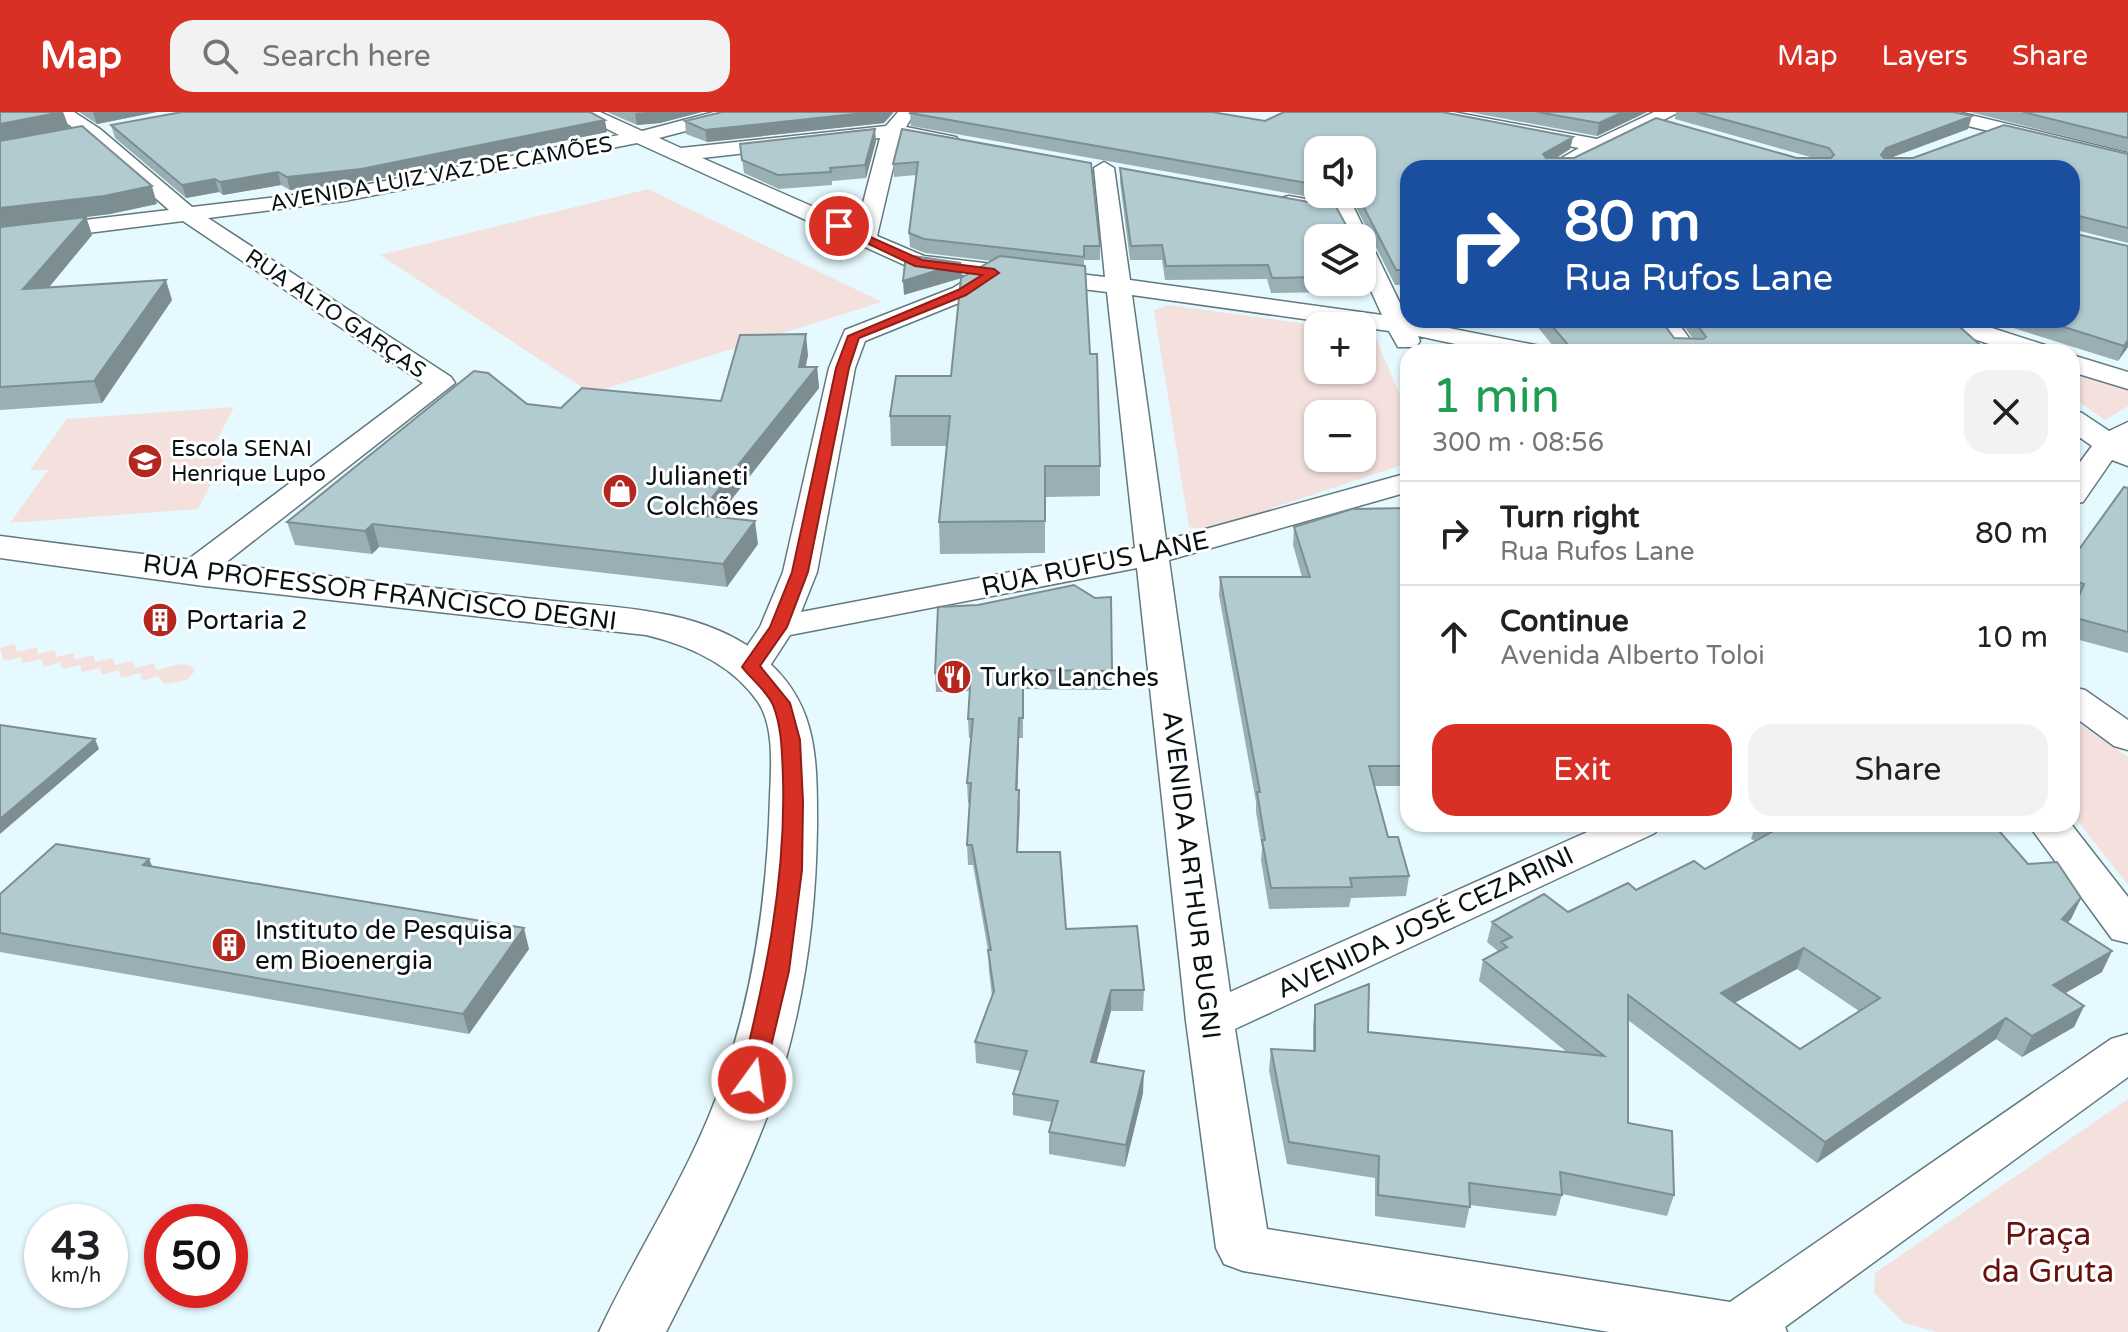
<!DOCTYPE html>
<html lang="en">
<head>
<meta charset="utf-8">
<style>
	:root { --surface:#fff; --page:#f2f2f2; --text:#202124; --muted:#757577; --line:#e0e0e0; --accent:#d93025 }
	body { margin:0; font-family:"Varela Round",sans-serif; background:var(--page); color:var(--text); height:100vh; display:flex; flex-direction:column; font-size:30px; white-space:nowrap }
	* { box-sizing:border-box; margin:0 }
	p { font-size:26px; color:var(--muted) }
	.icon { flex:none; width:44px; height:44px; fill:none; stroke:currentColor; stroke-width:2; stroke-linecap:round; stroke-linejoin:round }
	.map { position:relative; flex:1; overflow:hidden }
	.drawer { position:absolute; left:1400px; top:232px; width:680px; height:488px; display:flex; flex-direction:column; background:var(--surface); border-radius:24px; box-shadow:0 2px 6px #0004 }
	.drawer>* { flex:none }
	.top-card { position:absolute; left:1400px; top:48px; width:680px; height:168px; border-radius:24px; box-shadow:0 2px 6px #0004; background:#1a4fa0; color:#fff; overflow:hidden }
	.buttons { position:absolute; left:1304px; top:24px; display:grid; gap:16px }
	.buttons a { display:grid; place-items:center; width:72px; height:72px; border-radius:16px; background:var(--surface); box-shadow:0 2px 6px #0004; font-size:40px }
	.speed { position:absolute; left:24px; top:1092px; display:flex; gap:16px; font-size:40px; font-weight:700; text-align:center }
	.speed>* { display:grid; place-content:center; width:104px; height:104px; border-radius:50%; background:var(--surface); box-shadow:0 2px 6px #0004; line-height:1 }
	.speed small { font-size:20px; font-weight:400 }
	.speed .limit { border:12px solid #d22; background:#fff; color:#111 }
	.pin { position:absolute; display:grid; place-items:center; width:68px; height:68px; color:#fff; margin:-34px; border:4px solid #fff; border-radius:50%; box-shadow:0 2px 8px #0007 }
	.me { position:absolute; width:88px; margin:-44px; rotate:14deg; stroke-linejoin:round; filter:drop-shadow(0 0 6px #0008) }
	.turn { display:flex; align-items:center; gap:28px; height:168px; padding:0 32px; font-size:36px }
	.turn .icon { width:104px; height:104px; stroke-width:2.5 }
	.turn b { display:block; font-size:56px; line-height:68px }
	.round { display:grid; place-items:center; flex:none; width:84px; height:84px; border-radius:24px; background:var(--page) }
	.summary { display:flex; align-items:center; justify-content:space-between; height:136px; padding:0 32px }
	h1 { font-size:48px; font-weight:600; line-height:60px; color:#1e9e55 }
	.cta { display:flex; gap:16px; margin-top:auto; padding:16px 32px }
	.cta a { flex:1; height:92px; border-radius:24px; background:var(--accent); color:#fff; font-size:32px; font-weight:600; line-height:92px; text-align:center }
	.cta a+a { background:var(--page); color:var(--text) }
	ul { padding:0; list-style:none }
	li { display:flex; align-items:center; gap:24px; height:104px; padding:0 32px; border-top:2px solid var(--line) }
	li div { flex:1 }
	li b { display:block; font-size:30px }
	li em { font-style:normal }
	header { display:flex; align-items:center; gap:48px; box-sizing:border-box; height:112px; padding:0 40px; background:var(--accent); color:#fff }
	header strong { font-size:38px }
	nav { display:flex; gap:44px; margin-inline-start:auto; font-size:28px }
	.search { width:560px; height:72px; background:var(--page); display:flex; align-items:center; gap:20px; box-sizing:border-box; padding:0 28px; border-radius:24px; color:var(--muted); font-size:30px }
	.map>svg:first-child { display:block }
	.green { fill:#f4e1de; fill-rule:evenodd }
	.lines { fill:none; stroke-linecap:round; stroke-linejoin:round }
	.minor-casing { stroke:#62797e; stroke-width:3 }
	.secondary-casing { stroke:#62797e; stroke-width:3 }
	.minor { fill:#fff; fill-rule:evenodd }
	.secondary { fill:#fff; fill-rule:evenodd }
	.wall { fill:#99afb4; fill-rule:evenodd }
	.shaded-wall { fill:#7d8e92 }
	.building { fill:#b2cbd1; stroke:#7d8e92; stroke-width:2; fill-rule:evenodd }
	.route { fill:#d93025; stroke:#8d1f18; stroke-width:2 }
	.labels { text-anchor:middle; stroke-width:6; stroke-linejoin:round; paint-order:stroke }
	.far-street-label { font-size:22px; fill:#081113; stroke:#fff }
	.far-poi-label { font-size:22px; fill:#081113; stroke:#fff; text-anchor:start }
	.poi-label { font-size:26px; fill:#081113; stroke:#fff; text-anchor:start }
	.street-label { font-size:26px; fill:#081113; stroke:#fff }
	.near-park-label { font-size:32px; fill:#68120e; stroke:#fff }
</style>
</head>
<body>
<header>
<strong>Map</strong>
<div class="search"><svg class="icon" aria-label="search" viewBox="0 0 24 24"><circle cx="10" cy="10" r="6"/><path d="M15 15l6 6"/></svg>Search here</div>
<nav><a>Map</a><a>Layers</a><a>Share</a></nav>
</header>
<div class="map">
<svg width="2128" height="1220" viewBox="0 0 2128 1220">
	<rect width="100%" height="100%" fill="#e5f9fe"/>
	<!-- green -->
	<path class="green" d="M648,77L882,190L591,281L380,143Z
		M1169,193L1321,214H1318V258H1362V220L1375,225L1408,301V351L1206,418L1189,415L1154,198ZM1318,302H1362V346H1318Z
		M2072,262L2128,279V294L2105,308L2072,285Z
		M234,295L208,345L225,344L198,397L10,411L48,358H30L67,307Z
		M15,532L17,540L37,535L38,542L55,538L56,545L74,541L75,548L94,543L95,550L113,546L115,553L132,549L135,556L154,551L156,558L181,552L192,554L195,559L187,568L164,572L158,564L142,569L140,561L121,566L119,558L102,563L100,556L82,560L80,553L62,557L60,550L44,555L42,547L22,551L21,545L4,549L0,536Z
		M2072,607L2128,645V773L2072,702Z
		M2128,987V1220H1937L1904,1211L1874,1181L1875,1161Z"/>
	<g class="lines">
		<defs>
			<path id="minor" d="M51,0H74L100,17L192,95L344,77L619,23L574,0H600L642,19L714,0H746L743,4L659,26L681,36L886,14L898,0H915L906,15L956,25L959,29L949,35L900,26L877,124L924,144L1105,165L1094,56L1104,50L1114,56L1130,168L1382,203L1362,159V126H1347L1337,106L1281,96L1278,91L1281,86L1289,84L1354,96L1408,208L1540,234L1544,240H1493L1418,224L1420,229L1416,235H1398L1389,219L1132,183L1166,428L1408,361V380L1169,448L1230,880L1605,712H1661L1655,721L1235,917L1267,1117L1730,1190L2111,927L2128,922V965L1785,1215L1787,1220H1609L1243,1159L1224,1152L1216,1136L1186,909L1137,456L790,523L764,563L751,566L738,563L733,555L760,515L783,460L829,256L845,218L953,176L972,164L911,156L637,31L344,89L208,106L451,265L455,271L206,466L194,469L182,466L177,459L182,452L423,271L183,109L0,132V118L169,98L86,25ZM880,26L857,114L702,46ZM1000,167L1107,180L1135,436L801,500L817,460L855,256L865,229L971,186Z
				M1413,0H1453L1597,27L1654,0H1679L1570,56H1544L1579,36L1423,6Z
				M1924,0H1958L2128,41V53L1927,4Z
				M1650,208H1676L1699,240H1673Z
				M1928,208H1967L2048,234L2052,240H2013L1932,213Z
				M2072,243L2128,260V277L2072,260Z
				M2072,298L2082,301L2109,319L2128,310V354L2112,348L2083,390L2072,392V361L2092,334L2072,320Z
				M2072,575L2085,578L2128,608V638L2114,634L2072,603Z
				M2028,712H2071L2128,785V831L2112,827Z"/>
			<path id="secondary" d="M0,424C129,441 259,456 388,471C443,477 498,483 553,489C620,496 698,497 755,539C818,586 817,642 817,714C816,812 802,910 768,1002C740,1077 702,1149 666,1220H599C633,1147 678,1079 709,1004C751,903 767,794 770,685C771,657 775,615 758,590C733,553 688,533 646,523L204,474L0,446Z"/>
		</defs>
		<!-- minor casing -->
		<use href="#minor" class="minor-casing"/>
		<!-- secondary casing -->
		<use href="#secondary" class="secondary-casing"/>
		<!-- minor -->
		<use href="#minor" class="minor"/>
		<!-- secondary -->
		<use href="#secondary" class="secondary"/>
	</g>
	<!-- wall -->
	<path class="wall" d="M0,0H63L69,16L157,92L110,102L86,105L92,123L49,175L172,188L102,291L0,298Z
		M79,0H157L97,12Z
		M607,0H702L660,11L637,13Z
		M1469,0H1647L1597,24Z
		M1676,0H1953L1968,17L1890,46L2128,42V131L2076,118V122L2128,134V235L2118,249L1988,208H2072V56H1408V173H1395L1355,93L911,14L910,1L1265,9L1573,25L1570,37L1557,46H1814L1675,7ZM1318,38L1362,82H1318Z
		M1970,0H2128V40Z
		M685,9L884,11L707,30L686,22Z
		M111,13L607,20L364,70L290,78L281,73L223,83L219,80L186,86L115,26Z
		M902,17L1100,134V148H1084V154L1090,242L1100,354V384L1045,385V441L940,442L939,410L946,334H891L890,304L951,264L992,149L925,141L910,135L909,121L916,63L894,65L893,52Z
		M876,29L866,66L832,69V73L779,77L744,61L740,32Z
		M1120,56L1318,126V170H1362V148L1367,159L1365,174H1340V180L1271,181L1267,167L1165,168L1162,148H1130L1120,70Z
		M1494,208H1661L1674,226L1693,227L1680,208H1952L1988,240H1558L1536,213L1497,214Z
		M808,243L805,255H817L819,276L718,405L758,432L727,475L379,435L372,442L295,433L287,410L527,292L561,296L721,289Z
		M2128,376V541L2072,526V500L2076,490L2072,489V447Z
		M1408,396V674H1375L1388,725L1409,764L1406,784L1351,786L1349,795L1269,797L1261,748L1262,736L1256,700V690L1219,483L1220,465H1302L1293,433L1294,415Z
		M938,495L1112,559V578L1023,577V626H1019L1017,678H1019L1020,698L1018,740L1066,817L1144,878L1143,899H1111L1096,951L1143,981L1125,1055L1049,1042V1020L1052,1010L1013,1003V982L1021,959L976,951L975,930L992,884L989,859L988,838L973,753H968L967,733L970,691H968L967,671L971,626H969L968,607L970,579L936,580L935,561Z
		M1756,712H1993L2028,752L2081,786L2071,807L2068,810L2102,860L2065,881L2084,894L2074,915L2022,945L1996,927L1817,1051L1628,908V1011L1674,1083L1667,1104L1562,1082L1556,1104L1470,1093L1465,1116L1375,1104V1066L1287,1052L1269,958L1271,937L1313,939V914L1315,893L1368,920L1568,941L1479,869L1483,848L1499,840L1487,830L1492,810L1568,800L1705,757L1755,729L1751,727ZM1797,857L1859,899L1800,937L1734,891Z
		M149,747L152,755L529,837L469,922L0,840V782Z"/>
	<!-- shaded-wall -->
	<path class="shaded-wall" d="M63,0L69,16L0,30V12Z
		M93,0H157L97,12Z
		M646,0H702L660,11L637,13L635,1Z
		M873,0H894L884,11L707,30L705,18Z
		M1623,0H1647L1597,24L1599,11Z
		M1972,4L1968,17L1882,49L1881,43L1886,36Z
		M605,8L607,20L364,70L290,78L287,65Z
		M875,17L876,29L866,66L865,53Z
		M1573,25L1570,37L1541,55L1543,42Z
		M278,60L281,73L223,83L220,70Z
		M215,67L219,80L186,86L182,73Z
		M152,74L157,92L110,102L86,105L92,123L31,197L0,116V96Z
		M961,151L962,166L904,183L903,169Z
		M166,168L172,188L102,291L94,269Z
		M806,222L808,243L802,274L817,255L819,276L701,426L698,403L799,255Z
		M2128,228V235L2118,249L2124,234Z
		M755,409L758,432L727,475L723,452Z
		M373,412L379,435L372,442L365,419Z
		M1019,606V626L1017,698L1016,678Z
		M95,627L99,637L0,722V707Z
		M149,747L158,768L143,753Z
		M2081,786L2071,807L2052,827L2062,807Z
		M524,816L529,837L469,922L463,902Z
		M1804,836L1797,857L1714,902L1721,881Z
		M2112,839L2102,860L2043,894L2053,873Z
		M1111,878V899L1091,971V950Z
		M2084,894L2074,915L2022,945L2032,924Z
		M2006,906L1996,927L1817,1051L1825,1030Z
		M1144,959L1143,981L1125,1055L1126,1033Z"/>
	<!-- building -->
	<path class="building" d="M0,0H62L0,12Z
		M182,0H590L605,8L361,57L287,65L278,60L220,70L215,67L182,73L111,13Z
		M722,0H873L705,18L685,9Z
		M911,0H1212L1265,9L1284,0H1442L1573,25L1543,42L1546,46H1574L1656,6L1797,46H1831L1834,43L1829,36L1697,0H1953L1972,4L1886,36L1881,43L1884,46H1913L2004,13L2128,42V116L2075,103L2076,122L2128,134V228L2124,234L2042,208H2072V56H1408V158H1396L1357,82H1362V38H1318V73L910,1Z
		M1537,0H1623L1599,11Z
		M2023,0H2128V26Z
		M82,14L152,74L104,84L0,96V29Z
		M875,17L865,53L830,56L831,60L778,63L742,48L740,32Z
		M902,17L1091,51L1100,134H1084V145L924,127L909,121L918,50L893,52Z
		M1120,56L1336,95L1346,113L1360,115V126H1318V165L1272,166L1268,153L1166,154L1162,133L1131,134Z
		M86,105L23,177L166,168L94,269L0,275V115Z
		M906,143L961,151L903,169Z
		M1000,144L1085,154L1090,242H1097L1100,354H1045V409L939,410L950,304H890L896,264H951L961,166Z
		M1362,148L1367,159H1362Z
		M1547,208H1661L1674,226L1703,227L1706,225L1694,208H1952L1988,240H1574Z
		M806,222L799,255H817L698,403L755,409L723,452L373,412L365,419L287,410L474,259L488,261L527,292L561,296L582,276L721,289L740,223Z
		M2124,375L2128,376V520L2072,505V500L2084,472L2072,468V447Z
		M1408,396V654H1369L1388,725H1398L1409,764L1350,766L1352,775L1271,776L1262,728H1265L1257,680H1260L1220,465H1310L1294,415L1352,397Z
		M1074,473L1095,486L1111,485L1112,559L1023,558V606H1019L1016,678H1019L1017,740H1060L1066,817L1137,814L1144,878H1111L1091,950L1144,959L1126,1033L1049,1020L1058,989L1013,982L1027,939L975,930L994,879L988,838H991L972,733H967L971,671H967L973,607H968L971,560L935,561L938,495L978,493Z
		M0,613L95,627L0,707Z
		M1765,712H1993L2028,752L2057,750L2081,786L2062,807L2112,839L2053,873L2084,894L2032,924L2006,906L1825,1030L1628,883V1011L1672,1019L1674,1083L1560,1060L1562,1083L1469,1071L1470,1095L1378,1083L1379,1044L1289,1030L1271,937L1315,939V893L1369,872L1368,920L1604,944L1483,848L1507,835L1501,830L1512,825L1492,810L1544,782L1568,800L1628,771L1636,778L1694,749L1705,757L1775,718ZM1804,836L1880,886L1800,937L1721,881Z
		M56,732L149,747L143,753L524,816L463,902L0,821V782Z"/>
	<!-- route -->
	<path class="route" d="M839,111L922,148L994,157L999,161L966,183L859,226L849,256L808,460L787,515L760,554L790,591L800,628L803,690L802,758L789,859L763,968L760,974L752,977L743,974L740,968C765,867 786,770 783,666C782,642 782,615 773,593C767,579 751,567 742,555L770,515L792,460L836,256L848,224L958,178L982,163L915,154L835,116L834,114Z"/>
	<!-- icons -->
	<defs>
		<symbol id="university-disc" viewBox="-11 -11 22 22"><circle r="9.5" fill="#b5261f" stroke="#fff"/><path d="M0-5L7-2L0 1L-7-2ZM-4 1L0 2.5L4 1V4Q0 6-4 4Z" fill="#fff"/></symbol>
		<symbol id="shop-disc" viewBox="-11 -11 22 22"><circle r="9.5" fill="#b5261f" stroke="#fff"/><path d="M-5-2.5h2.3a2.7 3.5 0 0 1 5.4 0H5L5.5 6h-11ZM-1.5-2.5h3a1.5 2.3 0 0 0-3 0Z" fill="#fff"/></symbol>
		<symbol id="building-disc" viewBox="-11 -11 22 22"><circle r="9.5" fill="#b5261f" stroke="#fff"/><path d="M-4-6H4V6H1V3H-1V6H-4ZM-2.5-4.3h1.7v1.8h-1.7ZM.8-4.3h1.7v1.8H.8ZM-2.5-1h1.7V.8h-1.7ZM.8-1h1.7V.8H.8Z" fill="#fff"/></symbol>
		<symbol id="restaurant-disc" viewBox="-11 -11 22 22"><circle r="9.5" fill="#b5261f" stroke="#fff"/><path d="M-5-6h1v4h1v-4h1v4h1v-4h1v5L-1.5 .5V6h-2V.5L-5-1ZM5-6V6H3V1.5H1.5Q1.5-4 5-6Z" fill="#fff"/></symbol>
	</defs>
	<g fill-rule="evenodd">
		<use href="#university-disc" x="125" y="329" width="40" height="40"/>
		<use href="#shop-disc" x="600" y="359" width="40" height="40"/>
		<use href="#building-disc" x="140" y="488" width="40" height="40"/>
		<use href="#restaurant-disc" x="934" y="545" width="40" height="40"/>
		<use href="#building-disc" x="209" y="813" width="40" height="40"/>
	</g>
	<g class="labels">
		<!-- far-street labels -->
		<g class="far-street-label">
			<text transform="translate(441 61) rotate(-10)" y="8">AVENIDA LUIZ VAZ DE CAMÕES</text>
			<text transform="translate(336 201) rotate(34)" y="8">RUA ALTO GARÇAS</text>
		</g>
		<!-- far-poi labels -->
		<g class="far-poi-label">
			<text x="171" y="344">Escola SENAI<tspan x="171" dy="25">Henrique Lupo</tspan></text>
		</g>
		<!-- poi labels -->
		<g class="poi-label">
			<text x="646" y="373">Julianeti<tspan x="646" dy="30">Colchões</tspan></text>
			<text x="186" y="517">Portaria 2</text>
			<text x="980" y="574">Turko Lanches</text>
			<text x="255" y="827">Instituto de Pesquisa<tspan x="255" dy="30">em Bioenergia</tspan></text>
		</g>
		<!-- street labels -->
		<g class="street-label">
			<text transform="translate(1095 451) rotate(-12)" y="9">RUA RUFUS LANE</text>
			<text transform="translate(380 480) rotate(7)" y="9">RUA PROFESSOR FRANCISCO DEGNI</text>
			<text transform="translate(1192 763) rotate(83)" y="9">AVENIDA ARTHUR BUGNI</text>
			<text transform="translate(1425 810) rotate(-25)" y="9">AVENIDA JOSÉ CEZARINI</text>
		</g>
		<!-- near-park labels -->
		<g class="near-park-label">
			<text x="2048" y="1133">Praça<tspan x="2048" dy="37">da Gruta</tspan></text>
		</g>
	</g>
</svg>
<div class="buttons">
<a><svg class="icon" aria-label="sound" viewBox="0 0 24 24"><path d="M4 9h4l5-4v14l-5-4H4zM17 9q2 3 0 6"/></svg></a>
<a><svg class="icon" aria-label="layers" viewBox="0 0 24 24"><path d="M12 4l9 5-9 5-9-5zM3 14l9 5 9-5"/></svg></a>
<a>+</a>
<a>−</a>
</div>
<div class="speed"><div>43<small>km/h</small></div><div class="limit">50</div></div>
<div class="pin" style="left:839px;top:114px;background:#d93025"><svg class="icon" aria-label="arrive" viewBox="0 0 24 24"><path d="M6 21V4h12l-3 4 3 4H6"/></svg></div>
<svg class="me" style="left:752px;top:968px" viewBox="-20 -20 40 40"><circle r="17" fill="#d93025" stroke="#fff" stroke-width="3"/><path d="M0-11L8 9 0 5-8 9z" fill="#fff"/></svg>
<div class="top-card">
<div class="turn"><svg class="icon" aria-label="right" viewBox="0 0 24 24"><path d="M7 20v-9h11M14 6l5 5-5 5"/></svg><div><b>80 m</b>Rua Rufos Lane</div></div>
</div>
<section class="drawer">
<div class="summary"><div><h1>1 min</h1><p>300 m · 08:56</p></div><a class="round"><svg class="icon" aria-label="close" viewBox="0 0 24 24"><path d="M6 6l12 12M18 6L6 18"/></svg></a></div>
<ul>
<li><svg class="icon" aria-label="right" viewBox="0 0 24 24"><path d="M7 20v-9h11M14 6l5 5-5 5"/></svg><div><b>Turn right</b><p>Rua Rufos Lane</p></div><em>80 m</em></li>
<li><svg class="icon" aria-label="ahead" viewBox="0 0 24 24"><path d="M12 20V5M6 11l6-6 6 6"/></svg><div><b>Continue</b><p>Avenida Alberto Toloi</p></div><em>10 m</em></li>
</ul>
<div class="cta"><a>Exit</a><a>Share</a></div>
</section>
</div>
</body>
</html>
